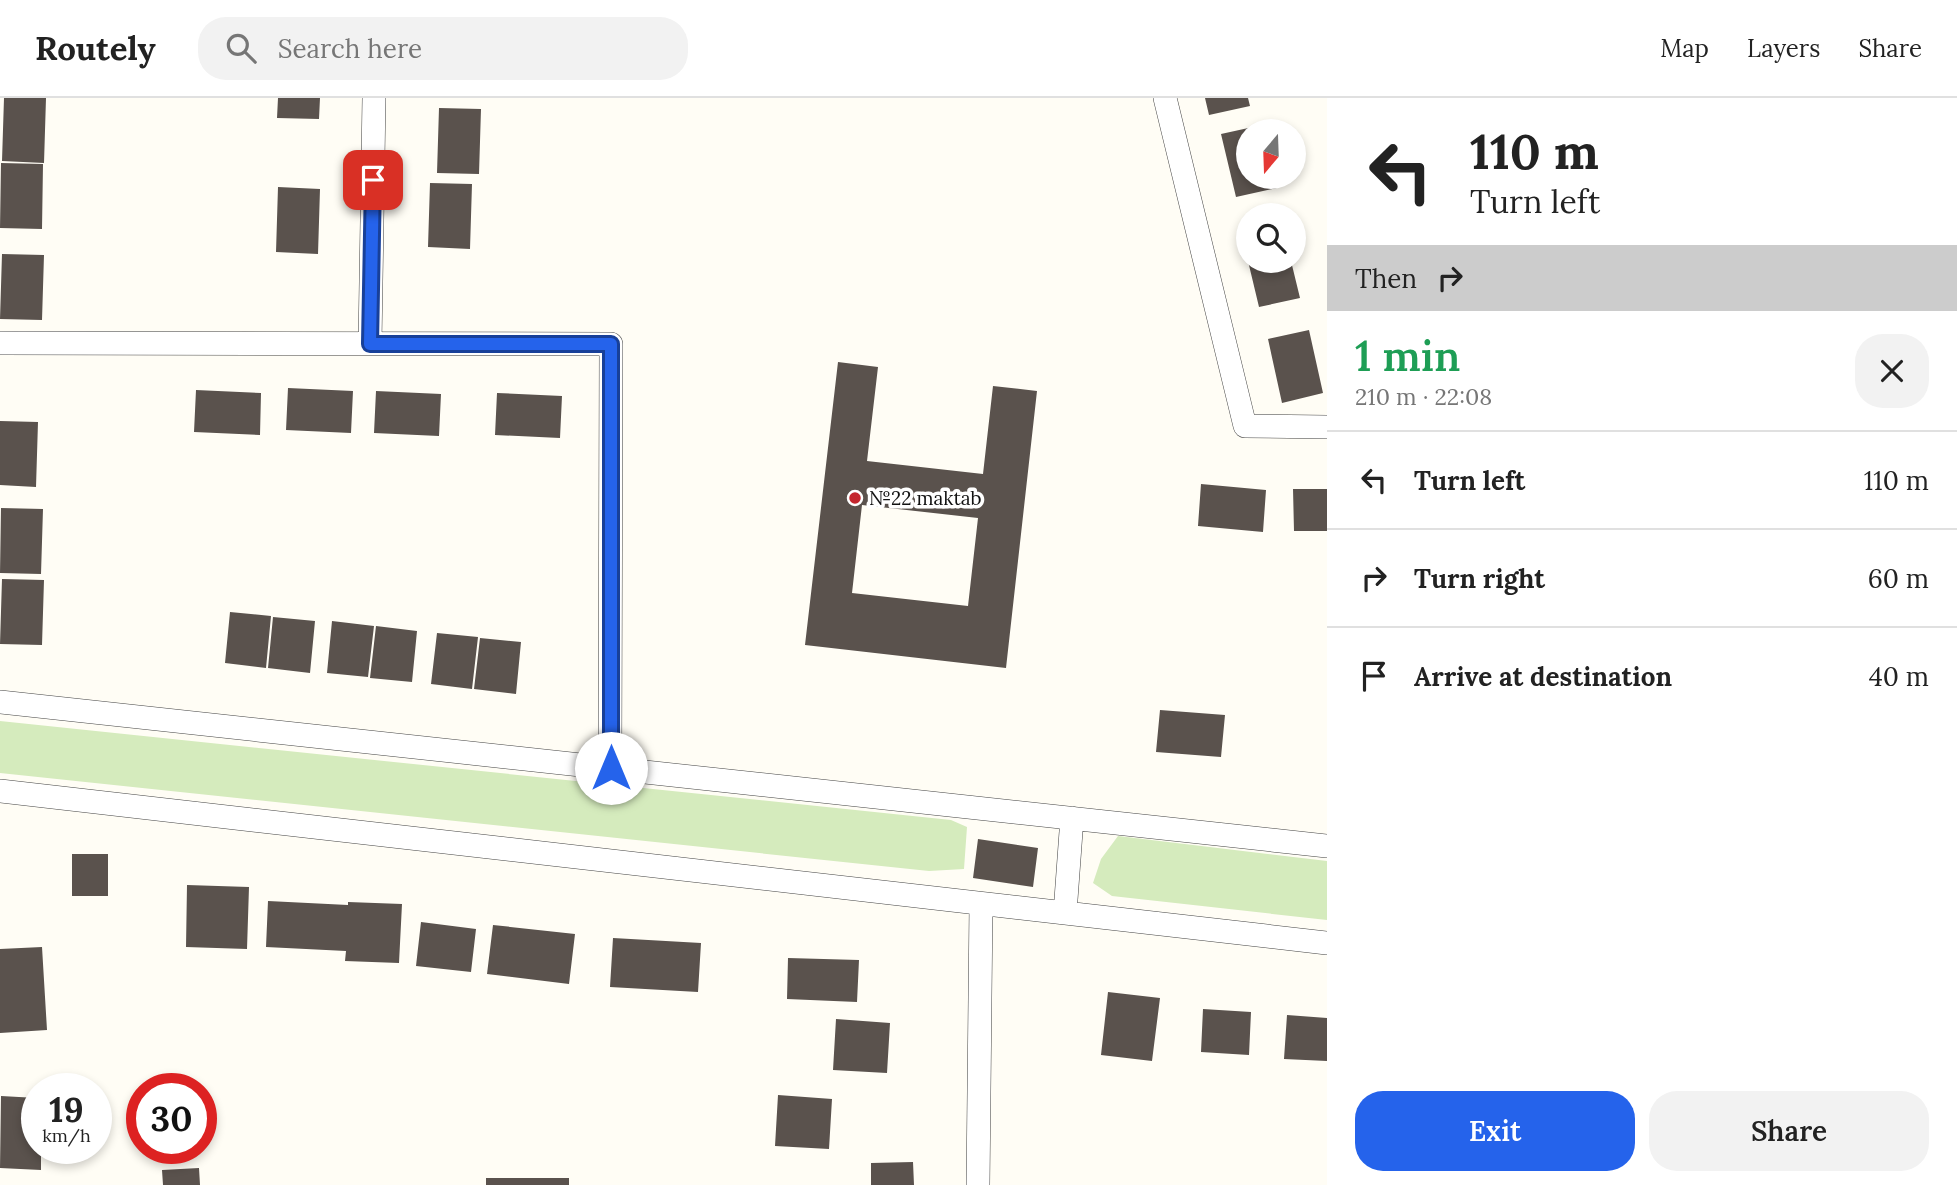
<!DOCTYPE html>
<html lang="en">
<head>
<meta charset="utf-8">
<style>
	:root { --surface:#fff; --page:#f2f2f2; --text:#222; --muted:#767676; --line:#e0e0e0; --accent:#2563eb }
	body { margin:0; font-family:Lora,serif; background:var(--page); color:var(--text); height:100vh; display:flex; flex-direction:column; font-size:26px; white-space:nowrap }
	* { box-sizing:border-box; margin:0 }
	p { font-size:23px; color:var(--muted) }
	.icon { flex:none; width:38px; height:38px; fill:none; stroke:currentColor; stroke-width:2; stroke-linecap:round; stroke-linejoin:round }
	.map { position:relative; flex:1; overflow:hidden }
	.side { display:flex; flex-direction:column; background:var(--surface); width:630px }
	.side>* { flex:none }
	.top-card { background:#fff; color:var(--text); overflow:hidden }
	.needle { width:46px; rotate:199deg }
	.buttons { position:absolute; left:1236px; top:21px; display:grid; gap:14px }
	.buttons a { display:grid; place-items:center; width:70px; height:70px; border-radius:50%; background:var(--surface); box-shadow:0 4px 10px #0003; font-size:35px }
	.speed { position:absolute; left:21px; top:975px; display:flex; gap:14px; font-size:35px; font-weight:700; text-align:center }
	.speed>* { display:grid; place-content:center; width:91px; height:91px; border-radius:50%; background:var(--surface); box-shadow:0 4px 10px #0003; line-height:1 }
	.speed small { font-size:18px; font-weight:400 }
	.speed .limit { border:10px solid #d22; background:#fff; color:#111 }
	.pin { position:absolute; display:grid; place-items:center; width:60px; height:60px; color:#fff; margin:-30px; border-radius:14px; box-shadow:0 4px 10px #0006 }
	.me { position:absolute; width:77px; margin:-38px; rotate:0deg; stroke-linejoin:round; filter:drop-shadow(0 0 5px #0008) }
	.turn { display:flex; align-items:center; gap:24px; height:147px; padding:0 28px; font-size:32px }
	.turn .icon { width:91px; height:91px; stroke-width:2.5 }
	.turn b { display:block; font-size:49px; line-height:60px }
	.then { display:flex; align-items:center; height:66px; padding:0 28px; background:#0003; gap:14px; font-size:26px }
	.round { display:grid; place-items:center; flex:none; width:74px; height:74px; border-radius:28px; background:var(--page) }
	.overview { display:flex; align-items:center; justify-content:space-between; height:119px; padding:0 28px }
	h1 { font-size:42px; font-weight:600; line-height:52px; color:#1e9e55 }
	.button { display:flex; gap:14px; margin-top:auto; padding:14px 28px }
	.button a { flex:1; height:80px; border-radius:28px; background:var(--accent); color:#fff; font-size:28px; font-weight:600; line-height:80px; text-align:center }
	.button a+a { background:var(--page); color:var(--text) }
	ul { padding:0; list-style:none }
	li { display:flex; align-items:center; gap:21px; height:98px; padding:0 28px; border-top:2px solid var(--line) }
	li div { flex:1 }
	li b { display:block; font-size:26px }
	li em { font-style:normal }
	header { display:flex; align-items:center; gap:42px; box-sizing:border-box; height:98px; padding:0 35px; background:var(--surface); border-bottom:2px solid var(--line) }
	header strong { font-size:33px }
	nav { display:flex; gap:38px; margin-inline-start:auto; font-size:24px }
	.search { width:490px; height:63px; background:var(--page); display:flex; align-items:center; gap:18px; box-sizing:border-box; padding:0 24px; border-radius:28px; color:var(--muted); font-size:26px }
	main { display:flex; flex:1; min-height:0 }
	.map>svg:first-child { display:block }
	.green { fill:#d5ebbd }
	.building { fill:#5a524d; fill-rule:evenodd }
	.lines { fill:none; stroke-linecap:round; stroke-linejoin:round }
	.minor-casing { stroke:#444; stroke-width:24 }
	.minor { stroke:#fff; stroke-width:23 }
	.route-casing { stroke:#184099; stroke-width:18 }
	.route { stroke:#2563eb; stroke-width:12 }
	.poi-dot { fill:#c4262e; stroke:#fff; stroke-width:2.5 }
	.labels { text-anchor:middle; stroke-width:7; stroke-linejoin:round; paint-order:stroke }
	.poi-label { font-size:19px; fill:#111; stroke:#fff; text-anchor:start }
</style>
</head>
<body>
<header>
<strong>Routely</strong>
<div class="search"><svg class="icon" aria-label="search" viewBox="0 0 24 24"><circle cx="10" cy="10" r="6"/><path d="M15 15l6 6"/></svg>Search here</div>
<nav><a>Map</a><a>Layers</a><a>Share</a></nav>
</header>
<main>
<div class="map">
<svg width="1327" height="1087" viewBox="0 0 1327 1087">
	<rect width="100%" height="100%" fill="#fffdf5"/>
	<!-- green -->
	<path class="green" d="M0,623L951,722L967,729L964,771L929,773L0,675Z
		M1118,738L1327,763V822L1112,798L1093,785L1101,761Z"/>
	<!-- building -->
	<path class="building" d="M4,0H46L44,65L2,63Z
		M278,0H320L319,21L277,20Z
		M1205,0H1248L1250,8L1209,17Z
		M439,10L481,11L479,76L437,75Z
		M1262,27L1264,33H1248V79H1274L1277,90L1236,99L1221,36Z
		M1,65L43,66L42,131L0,130Z
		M430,85L472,86L470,151L428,149Z
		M278,89L320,91L318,156L276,154Z
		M2,156L44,157L42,222L0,221Z
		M1248,163H1291L1300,200L1259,209Z
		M1309,232L1323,295L1282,305L1268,241Z
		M838,264L878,269L867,363L983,376L993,288L1037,293L1006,570L805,547ZM862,407L978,420L968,508L852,495Z
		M288,290L353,293L351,335L286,332Z
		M196,292L261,295L260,337L194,334Z
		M376,293L441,296L439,338L374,335Z
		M497,295L562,298L560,340L495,337Z
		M0,323L38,324L36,389L0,387Z
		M1201,386L1266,392L1263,434L1198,428Z
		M1293,391H1327V433H1294Z
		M1,410L43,411L41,476L0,475Z
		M2,481L44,482L42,547L0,546Z
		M230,514L271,518L266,570L225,565Z
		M273,519L315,523L310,575L268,570Z
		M332,523L374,528L368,579L327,575Z
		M376,528L417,533L412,584L370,580Z
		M437,535L478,539L472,591L431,586Z
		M480,540L521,544L516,596L474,591Z
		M1160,612L1225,617L1221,659L1156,654Z
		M978,741L1038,750L1033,789L973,780Z
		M72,756H108V798H72Z
		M187,787L249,789L247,851L186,849Z
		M268,803L348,807V804L402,806L399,865L345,863L346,853L266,849Z
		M421,824L476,831L471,874L416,868Z
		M493,827L575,836L569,886L487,876Z
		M613,840L701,845L698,894L610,889Z
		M42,849L47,932L0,935V851Z
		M788,860L859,862L857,904L787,901Z
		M1108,894L1160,900L1152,963L1101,957Z
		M1203,911L1251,914L1249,957L1201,954Z
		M1287,917L1327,920V963L1284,961Z
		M836,921L890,925L887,975L833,972Z
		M778,997L832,1001L829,1051L775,1048Z
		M1,998L37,1000V1050H41V1072L0,1070Z
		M913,1064L914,1087H871V1065Z
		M199,1070L200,1087H163L162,1072Z
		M486,1080H569V1087H486Z"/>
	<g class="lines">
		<defs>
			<path id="minor" d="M1165,0L1245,328L1327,329
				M0,245L611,246L610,670
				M370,245L374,0
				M0,604L1327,748
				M0,693L1327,845
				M1065,815L1072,720
				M978,1087L981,807"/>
		</defs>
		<!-- minor casing -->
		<use href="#minor" class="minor-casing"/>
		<!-- minor -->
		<use href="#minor" class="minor"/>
	</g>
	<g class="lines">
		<defs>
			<path id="route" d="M373,82L370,246H611V670"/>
		</defs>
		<!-- route casing -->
		<use href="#route" class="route-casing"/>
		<!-- route -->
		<use href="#route" class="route"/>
	</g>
	<!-- markers -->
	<circle class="poi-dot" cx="855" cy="400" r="7"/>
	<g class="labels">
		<!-- poi labels -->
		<g class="poi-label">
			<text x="869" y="407">№22 maktab</text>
		</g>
	</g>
</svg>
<div class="buttons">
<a><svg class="needle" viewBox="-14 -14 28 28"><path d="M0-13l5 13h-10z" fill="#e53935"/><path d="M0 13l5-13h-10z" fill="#767676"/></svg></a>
<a><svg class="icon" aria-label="search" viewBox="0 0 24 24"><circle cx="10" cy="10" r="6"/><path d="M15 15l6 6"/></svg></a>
</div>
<div class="speed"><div>19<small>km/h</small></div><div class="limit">30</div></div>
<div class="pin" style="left:373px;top:82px;background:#d93025"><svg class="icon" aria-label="arrive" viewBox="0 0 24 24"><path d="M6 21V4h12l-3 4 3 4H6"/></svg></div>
<svg class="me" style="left:611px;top:670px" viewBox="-20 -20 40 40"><circle r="19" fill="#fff"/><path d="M0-13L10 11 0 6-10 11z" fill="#2563eb"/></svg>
</div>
<section class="side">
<div class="top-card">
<div class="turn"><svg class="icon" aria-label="left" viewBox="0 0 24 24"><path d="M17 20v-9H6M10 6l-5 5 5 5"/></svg><div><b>110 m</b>Turn left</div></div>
<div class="then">Then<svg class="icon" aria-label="right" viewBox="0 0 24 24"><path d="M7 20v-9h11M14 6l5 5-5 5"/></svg></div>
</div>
<div class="overview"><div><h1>1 min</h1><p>210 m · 22:08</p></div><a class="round"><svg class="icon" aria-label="close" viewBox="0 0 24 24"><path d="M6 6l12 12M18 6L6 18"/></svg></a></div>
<ul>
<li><svg class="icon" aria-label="left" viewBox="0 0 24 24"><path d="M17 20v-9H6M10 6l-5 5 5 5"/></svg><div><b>Turn left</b></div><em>110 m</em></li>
<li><svg class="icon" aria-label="right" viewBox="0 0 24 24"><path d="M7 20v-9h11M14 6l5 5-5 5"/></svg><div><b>Turn right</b></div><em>60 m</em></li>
<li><svg class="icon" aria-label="arrive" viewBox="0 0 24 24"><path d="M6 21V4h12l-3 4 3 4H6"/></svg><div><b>Arrive at destination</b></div><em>40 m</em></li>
</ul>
<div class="button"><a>Exit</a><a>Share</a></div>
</section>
</main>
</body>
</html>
